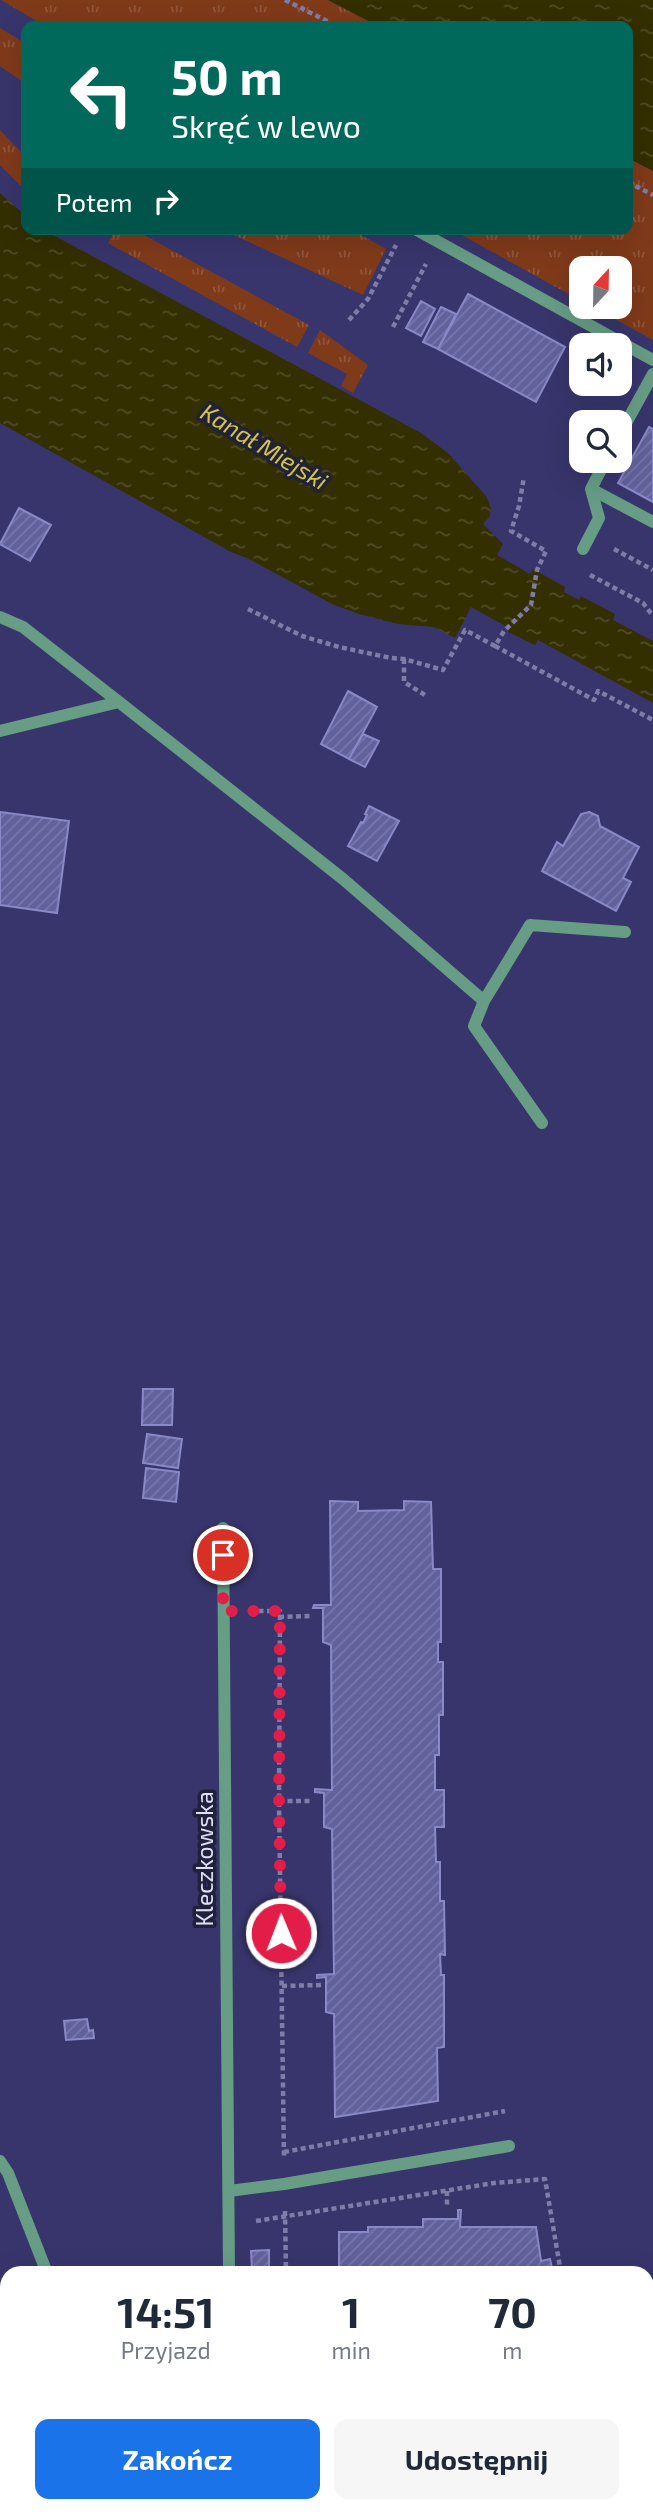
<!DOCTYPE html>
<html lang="pl">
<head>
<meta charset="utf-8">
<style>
	:root { --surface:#fff; --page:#f6f6f7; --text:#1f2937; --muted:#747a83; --accent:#1a73e8 }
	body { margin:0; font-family:"Exo 2",sans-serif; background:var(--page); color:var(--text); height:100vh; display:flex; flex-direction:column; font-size:26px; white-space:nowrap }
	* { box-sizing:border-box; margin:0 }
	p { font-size:23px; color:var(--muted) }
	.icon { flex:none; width:38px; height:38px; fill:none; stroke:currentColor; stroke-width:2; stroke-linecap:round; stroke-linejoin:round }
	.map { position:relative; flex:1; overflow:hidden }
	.sheet { position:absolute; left:0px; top:2266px; width:654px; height:247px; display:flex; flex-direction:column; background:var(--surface); border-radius:21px 21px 0 0; box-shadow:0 7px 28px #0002 }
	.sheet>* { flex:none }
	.top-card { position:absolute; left:21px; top:21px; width:612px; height:214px; border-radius:14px; box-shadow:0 7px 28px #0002; background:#00695c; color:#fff; overflow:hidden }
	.needle { width:46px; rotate:22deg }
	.buttons { position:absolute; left:569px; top:256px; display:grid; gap:14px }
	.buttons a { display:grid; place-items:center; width:63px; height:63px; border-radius:14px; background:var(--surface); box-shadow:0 7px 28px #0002; font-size:35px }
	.pin { position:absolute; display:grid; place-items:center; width:60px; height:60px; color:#fff; margin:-30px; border:4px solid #fff; border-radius:50%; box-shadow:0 2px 7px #0007 }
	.me { position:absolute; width:77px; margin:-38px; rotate:359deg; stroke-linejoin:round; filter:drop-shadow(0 0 5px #0008) }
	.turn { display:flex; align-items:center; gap:24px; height:147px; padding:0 35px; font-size:32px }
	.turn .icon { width:91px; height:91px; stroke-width:2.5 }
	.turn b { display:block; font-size:49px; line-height:60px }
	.then { display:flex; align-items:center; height:66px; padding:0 35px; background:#0003; gap:14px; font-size:26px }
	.eta { display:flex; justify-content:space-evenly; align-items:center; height:119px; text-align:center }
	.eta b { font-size:42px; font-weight:700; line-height:49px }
	.action { display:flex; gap:14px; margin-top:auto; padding:14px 35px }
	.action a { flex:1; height:80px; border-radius:14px; background:var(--accent); color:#fff; font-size:28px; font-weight:700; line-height:80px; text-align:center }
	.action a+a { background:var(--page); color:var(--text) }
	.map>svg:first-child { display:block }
	.grass { fill:url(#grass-tufts) }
	.water { fill:url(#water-ripples) }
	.building { fill:url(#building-hatch); stroke:#8989c7; stroke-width:2 }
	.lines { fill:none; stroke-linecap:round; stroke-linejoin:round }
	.path { stroke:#7e7da8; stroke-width:4.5; stroke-dasharray:5 3.5; stroke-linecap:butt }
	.minor { stroke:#669d84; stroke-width:12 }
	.rail-casing { stroke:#9594bc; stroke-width:8 }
	.rail { stroke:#22213a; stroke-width:5; stroke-dasharray:16; stroke-linecap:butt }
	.route { stroke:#e11d48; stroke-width:12; stroke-dasharray:0 21.6 }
	.labels { text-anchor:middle; stroke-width:7; stroke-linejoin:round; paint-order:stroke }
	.street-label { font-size:23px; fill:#dedffa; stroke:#22213a }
	.water-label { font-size:24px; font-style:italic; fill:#d3c642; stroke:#22213a }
</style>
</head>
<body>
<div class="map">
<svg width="653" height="2512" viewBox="0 0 653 2512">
	<defs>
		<pattern id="grass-tufts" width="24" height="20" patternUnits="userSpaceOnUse" patternTransform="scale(1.75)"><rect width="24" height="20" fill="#7f3a1a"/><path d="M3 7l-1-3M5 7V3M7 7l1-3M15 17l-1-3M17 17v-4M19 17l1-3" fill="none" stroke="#91563c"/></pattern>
		<pattern id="water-ripples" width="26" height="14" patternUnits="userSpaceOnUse" patternTransform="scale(1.75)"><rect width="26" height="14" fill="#332f01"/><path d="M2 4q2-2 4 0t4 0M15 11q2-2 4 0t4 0" fill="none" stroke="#504d27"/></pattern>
		<pattern id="building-hatch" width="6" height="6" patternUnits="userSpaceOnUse" patternTransform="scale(1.75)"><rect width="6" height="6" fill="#62619c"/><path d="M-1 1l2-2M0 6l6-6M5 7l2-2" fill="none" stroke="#7877ab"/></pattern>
	</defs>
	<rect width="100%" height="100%" fill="#38356c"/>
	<!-- grass -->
	<path class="grass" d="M1,0H328L378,26H45Z
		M0,28L26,44V84L0,66Z
		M0,130L26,157V191L0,165Z
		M628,158L653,171V340L591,306H620V268H581V301L451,229H628Z
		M116,229H133L309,325L297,347L108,243Z
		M221,229H345L356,232L386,249L363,295Z
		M320,330L368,365L353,393L341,386L347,374L308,353Z"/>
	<!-- water -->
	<path class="water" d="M328,0H653V171L628,158V26H378Z
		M0,193L26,216V229H42L421,433L448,453L486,496L491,508L490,516L483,524L503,544L497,555L530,574L533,569L565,587L564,592L579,600L581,596L615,614L613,620L653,641V703L538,640L535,645L508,632L509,628L471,607L455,638L434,627L398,624L359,614L334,605L249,559L231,552L0,423Z"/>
	<!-- building -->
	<path class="building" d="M468,294L565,347L536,402L438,349Z
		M421,301L435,309L421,336L406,328Z
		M441,307L456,314L438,349L423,342Z
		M649,427L653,429V502L618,483Z
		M19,508L51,525L30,561L0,544Z
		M348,691L377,707L349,759L321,744Z
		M363,734L379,741L365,767L349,759Z
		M369,806L399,821L377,861L348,846L361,822L363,823L367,815L365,814Z
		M0,812L69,821L57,913L0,905Z
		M589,812L598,816L600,826L639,847L623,878L631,882L616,911L542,871L557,842L563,846L581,814Z
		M143,1389H173L172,1425H142Z
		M147,1434L182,1439L178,1468L143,1463Z
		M146,1468L179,1472L176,1502L143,1498Z
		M330,1501L358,1502V1511L404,1510V1501L431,1502L433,1569H441V1642H438V1662H443V1715H439V1755H435V1790H444V1827H435L436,1862H440V1901H444L445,1955L440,1954L441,1975H444V2047L437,2048L438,2101L335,2117L334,2014L326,2012V1977L317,1978V1975L334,1974L332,1829L324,1827V1793L315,1792V1789L332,1790L331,1645L323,1642V1608H313L314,1605H331Z
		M87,2019L89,2031L93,2030L94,2038L66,2040L64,2021Z
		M458,2210H461L460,2227H536L541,2261L550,2259L553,2273H339V2232H368V2227H423V2219H458Z
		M269,2250V2270H252L251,2251Z
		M338,2506H441V2512H330L320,2510V2507Z"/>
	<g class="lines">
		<!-- path -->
		<path class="path" d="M285,0L337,26
			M628,182L653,195
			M349,320L368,299L396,245
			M393,327L426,264
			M614,549L653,570
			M590,575L643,603L653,616
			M248,609L302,636L339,647L391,658L404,659L443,670L465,630L495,646L504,631L531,605L537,570L546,551L511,531L519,506L524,477
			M495,646L594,700L598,691L653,720
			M404,659V682L425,695
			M250,1611H280L279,1801L284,2157
			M279,1617L313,1616
			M279,1801H310
			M282,1986L321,1985
			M284,2152L505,2111
			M447,2191V2208
			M285,2211L286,2273
			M256,2221L494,2183L545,2179L561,2273
			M286,2506V2512
			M566,2512V2506"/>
		<!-- minor -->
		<path class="minor" d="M415,229L653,360
			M620,434L653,374
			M606,460L591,489L653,522
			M583,549L599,518L591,489
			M0,617L23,627L119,702
			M0,731L119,702L343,879L484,1001
			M542,1123L474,1026L484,1001L530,925L625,932
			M223,1528L229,2273
			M0,2161L8,2173L47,2273
			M229,2191L284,2184L509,2146
			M77,2506V2512
			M229,2506V2512"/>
		<defs>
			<path id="rail" d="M0,2300L7,2388
				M0,2434L7,2471
				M14,2506L15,2512"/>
		</defs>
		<!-- rail casing -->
		<use href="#rail" class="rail-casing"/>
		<!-- rail -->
		<use href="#rail" class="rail"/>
	</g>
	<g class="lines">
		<!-- route -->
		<path class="route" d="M223,1555V1611H280L279,1801L281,1933"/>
	</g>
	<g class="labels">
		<!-- street labels -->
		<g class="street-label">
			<text transform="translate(205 1859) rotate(-90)" y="8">Kleczkowska</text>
		</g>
		<!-- water labels -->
		<g class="water-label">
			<text transform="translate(264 447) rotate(31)" y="8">Kanał Miejski</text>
		</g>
	</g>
</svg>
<div class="buttons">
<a><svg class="needle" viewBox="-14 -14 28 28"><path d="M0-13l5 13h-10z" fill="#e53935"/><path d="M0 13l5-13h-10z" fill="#747a83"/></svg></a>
<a><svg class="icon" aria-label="sound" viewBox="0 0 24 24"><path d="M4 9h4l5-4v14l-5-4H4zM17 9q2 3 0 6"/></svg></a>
<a><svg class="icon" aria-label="search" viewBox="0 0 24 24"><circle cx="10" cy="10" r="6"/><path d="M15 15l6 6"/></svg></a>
</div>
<div class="pin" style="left:223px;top:1555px;background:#d93025"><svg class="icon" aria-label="arrive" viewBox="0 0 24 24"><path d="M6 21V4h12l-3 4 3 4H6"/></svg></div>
<svg class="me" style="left:281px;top:1933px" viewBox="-20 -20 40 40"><circle r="17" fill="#e11d48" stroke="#fff" stroke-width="3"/><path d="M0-11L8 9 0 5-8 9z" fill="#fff"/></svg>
<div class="top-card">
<div class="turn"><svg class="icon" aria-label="left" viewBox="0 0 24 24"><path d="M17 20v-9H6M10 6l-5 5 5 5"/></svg><div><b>50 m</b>Skręć w lewo</div></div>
<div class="then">Potem<svg class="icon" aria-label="right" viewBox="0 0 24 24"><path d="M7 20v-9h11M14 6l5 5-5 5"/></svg></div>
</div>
<section class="sheet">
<div class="eta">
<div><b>14:51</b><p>Przyjazd</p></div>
<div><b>1</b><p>min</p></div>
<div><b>70</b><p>m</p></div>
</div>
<div class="action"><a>Zakończ</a><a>Udostępnij</a></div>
</section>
</div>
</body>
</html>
